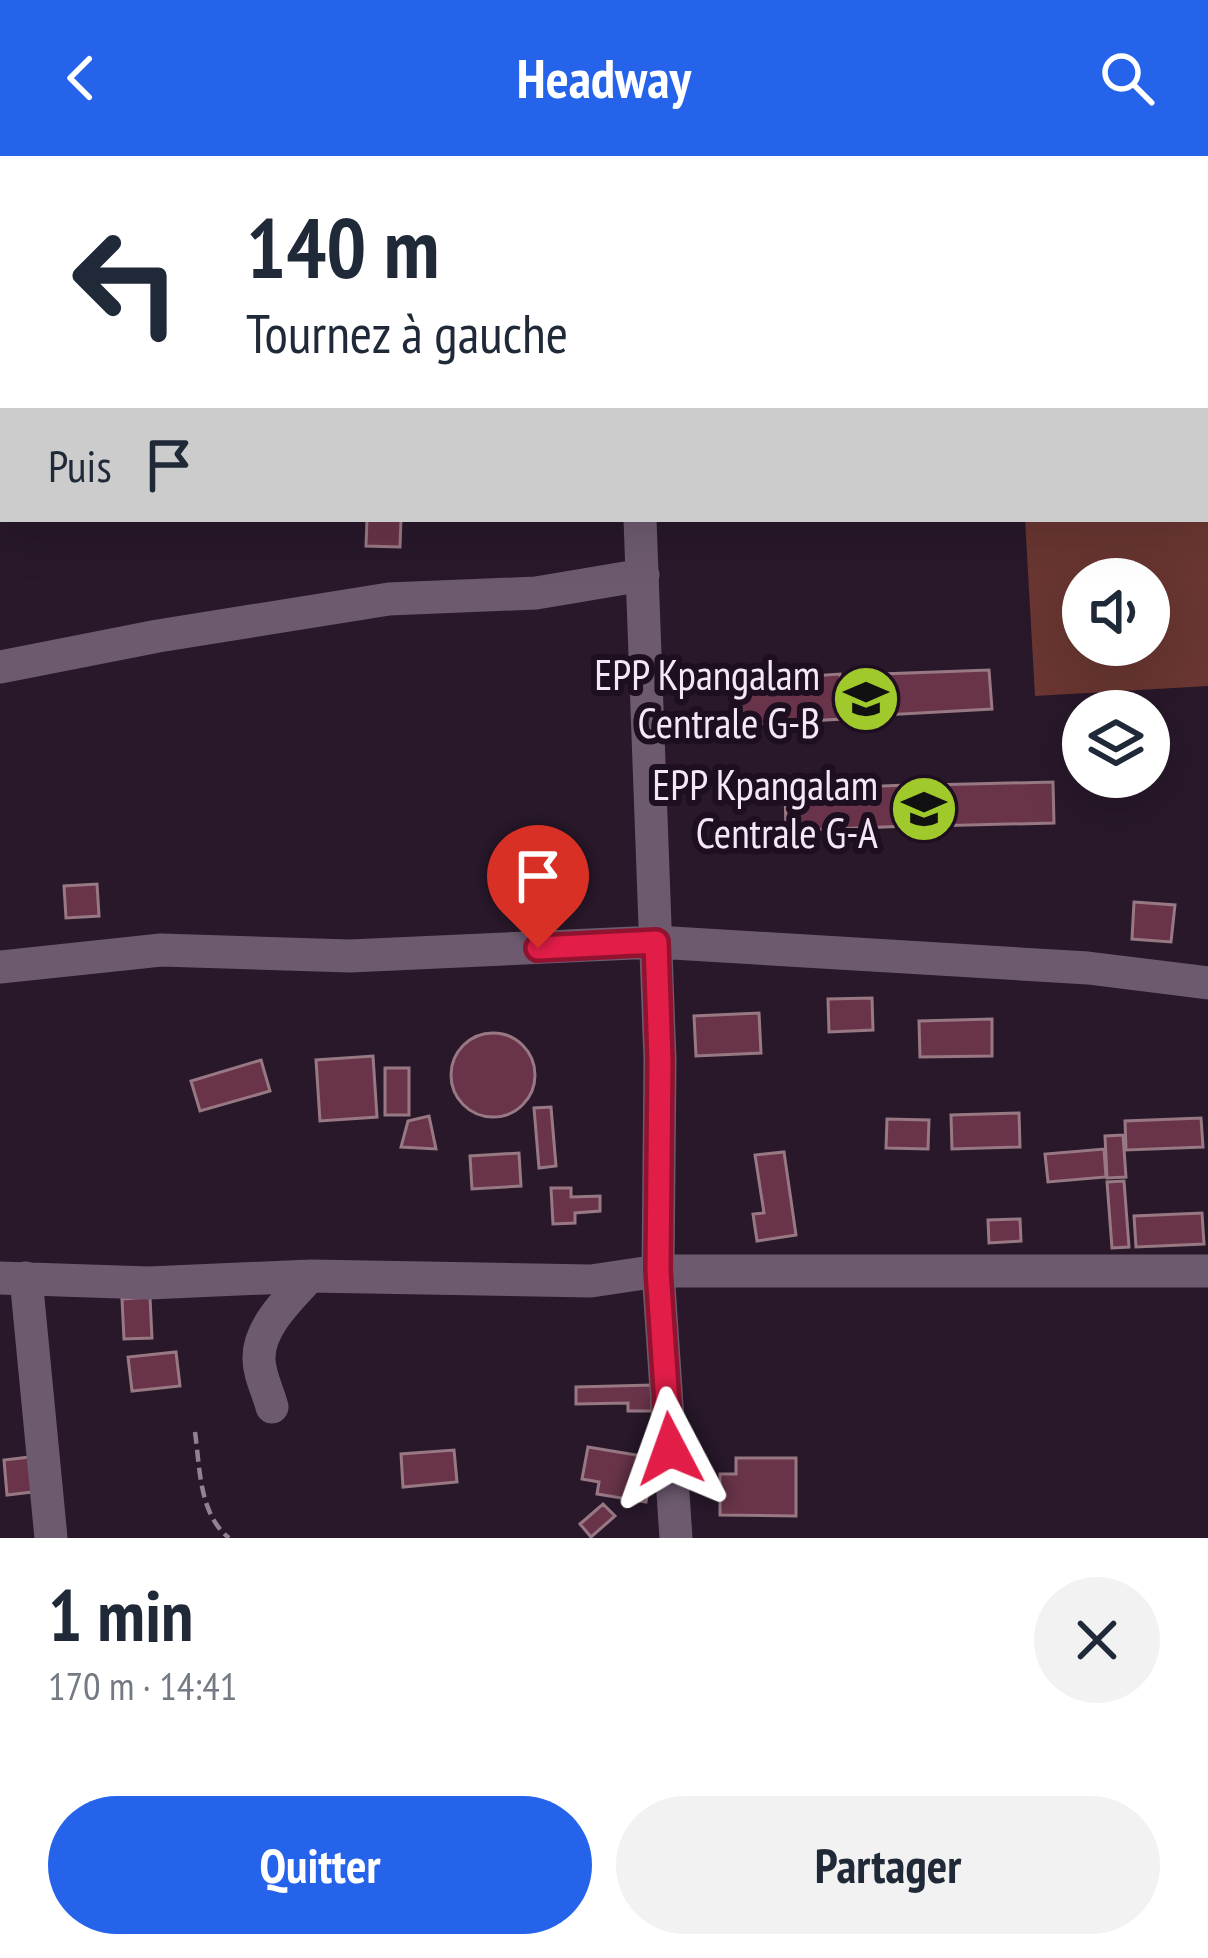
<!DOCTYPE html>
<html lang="fr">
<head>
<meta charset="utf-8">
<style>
	:root { --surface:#fff; --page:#f2f2f3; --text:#1f2937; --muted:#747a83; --accent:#2563eb }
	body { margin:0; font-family:"PT Sans Narrow",sans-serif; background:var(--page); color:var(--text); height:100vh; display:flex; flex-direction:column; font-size:45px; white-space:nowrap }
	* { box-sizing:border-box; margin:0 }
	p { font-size:39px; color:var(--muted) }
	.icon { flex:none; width:66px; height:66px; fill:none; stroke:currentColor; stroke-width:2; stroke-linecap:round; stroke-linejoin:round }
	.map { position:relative; height:1382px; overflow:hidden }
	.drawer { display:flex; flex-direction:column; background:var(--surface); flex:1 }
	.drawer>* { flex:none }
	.top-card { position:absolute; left:0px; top:0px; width:1209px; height:366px; box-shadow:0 12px 48px #0002; background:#fff; color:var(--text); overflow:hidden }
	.controls { position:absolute; left:1062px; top:402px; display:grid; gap:24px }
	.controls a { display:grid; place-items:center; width:108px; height:108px; border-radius:50%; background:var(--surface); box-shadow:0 12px 48px #0002; font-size:60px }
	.pin { position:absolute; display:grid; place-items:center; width:102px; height:102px; color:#fff; margin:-123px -51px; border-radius:50% 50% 50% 0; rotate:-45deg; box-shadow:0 0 12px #0007 }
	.pin .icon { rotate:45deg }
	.me { position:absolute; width:132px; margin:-66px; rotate:356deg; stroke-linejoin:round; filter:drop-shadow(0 0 9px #0008) }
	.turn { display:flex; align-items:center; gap:42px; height:252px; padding:0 48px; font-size:54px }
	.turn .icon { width:156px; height:156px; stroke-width:2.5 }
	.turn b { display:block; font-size:84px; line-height:102px }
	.then { display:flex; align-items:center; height:114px; padding:0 48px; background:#0003; gap:24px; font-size:45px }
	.round { display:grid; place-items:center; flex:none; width:126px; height:126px; border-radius:63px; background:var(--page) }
	.overview { display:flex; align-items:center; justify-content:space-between; height:204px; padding:0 48px }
	h1 { font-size:72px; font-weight:700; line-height:90px }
	.button { display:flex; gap:24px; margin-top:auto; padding:24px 48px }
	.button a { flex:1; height:138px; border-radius:72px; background:var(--accent); color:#fff; font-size:48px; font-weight:700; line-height:138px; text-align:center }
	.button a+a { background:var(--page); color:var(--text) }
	header { display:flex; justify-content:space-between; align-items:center; height:156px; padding:0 48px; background:var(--accent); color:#fff; font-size:54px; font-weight:700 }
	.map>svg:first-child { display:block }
	.green { fill:#693631; fill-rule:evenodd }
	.building { fill:#69344a; stroke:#977883; stroke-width:3 }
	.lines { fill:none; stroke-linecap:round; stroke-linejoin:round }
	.path { stroke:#908292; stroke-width:4.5; stroke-dasharray:12 6; stroke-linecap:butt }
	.minor { stroke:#6d5a6f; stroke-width:33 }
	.route-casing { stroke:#92132f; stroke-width:30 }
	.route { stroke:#e11d48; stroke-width:21 }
	.labels { text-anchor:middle; stroke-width:12; stroke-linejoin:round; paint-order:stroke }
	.poi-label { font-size:42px; fill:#f4e8f5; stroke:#1e0f20; text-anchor:end }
</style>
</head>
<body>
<header><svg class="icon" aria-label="back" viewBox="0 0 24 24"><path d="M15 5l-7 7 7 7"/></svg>Headway<svg class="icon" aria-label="search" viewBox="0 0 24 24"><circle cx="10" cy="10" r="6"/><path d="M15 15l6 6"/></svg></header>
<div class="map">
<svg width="1208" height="1382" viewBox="0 0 1208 1382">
	<rect width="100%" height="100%" fill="#28182a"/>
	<!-- green -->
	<path class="green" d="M1208,236V530L1035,540L1025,363H1206ZM1083,423H1149V489H1083Z"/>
	<!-- building -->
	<path class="building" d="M367,363H401L400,391L366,390Z
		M989,514L992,553L884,559L881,518Z
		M840,518L842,563L739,569L736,525Z
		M875,531V546L850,547L849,532Z
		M1053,626L1054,667L930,670L929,629Z
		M906,629L908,670L786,675L785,634Z
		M97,728L99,760L66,762L64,730Z
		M1134,746L1175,749L1171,786L1132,783Z
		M872,842L873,874L829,876L828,843Z
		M759,857L761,897L696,900L694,860Z
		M992,863V900L920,901L919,865Z
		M451 919a42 42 0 1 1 84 0a42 42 0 1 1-84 0Z
		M373,900L377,961L320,965L316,904Z
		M261,904L270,935L200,955L191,925Z
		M385,912H409V959H385Z
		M551,951L556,1010L539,1012L534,952Z
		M1019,957L1020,991L952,993L951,959Z
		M429,960L436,993L401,991L408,965Z
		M1201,962L1203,991L1126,994L1125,965Z
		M887,963L929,964L928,993L886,992Z
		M1123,979L1126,1021L1107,1022L1105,980Z
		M1104,993L1106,1021L1048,1026L1045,998Z
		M784,996L796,1079L757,1085L753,1058L764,1057L755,999Z
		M519,997L521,1030L472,1033L470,1000Z
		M1124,1025L1129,1091L1112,1092L1107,1026Z
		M551,1032H571V1041L600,1040V1055L575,1057V1067L553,1068Z
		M1202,1057L1204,1088L1136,1091L1134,1060Z
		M1020,1063L1021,1085L989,1087L988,1064Z
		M150,1141L152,1182L124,1183L122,1143Z
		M176,1196L180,1230L132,1235L128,1201Z
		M652,1229V1255H628V1247L576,1248V1231Z
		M588,1291L654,1302L646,1346L597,1338L599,1326L582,1323Z
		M454,1294L457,1326L403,1331L401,1298Z
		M30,1301L33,1336L7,1339L4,1304Z
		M736,1302H796V1360L720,1359V1318H736Z
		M603,1348L615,1360L591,1381L580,1368Z"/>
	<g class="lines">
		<!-- path -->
		<path class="path" d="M195,1276C200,1312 199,1358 229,1382"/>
		<!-- minor -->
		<path class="minor" d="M616,0L617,3
			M1169,0L1170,3
			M1206,28L1208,27
			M0,39H3
			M640,363L660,904L658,1115L676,1382
			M0,511L158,480L389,443L536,437L643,419
			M0,811L161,794L350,800L656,786L1088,812L1208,827
			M0,1122L149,1127L310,1120L591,1125L658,1115H1208
			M26,1122L51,1382
			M272,1251C268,1235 259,1219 259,1203C258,1171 290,1142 310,1120"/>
	</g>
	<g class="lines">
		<defs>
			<path id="route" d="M538,792L656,786L660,904L658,1114L670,1293"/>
		</defs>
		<!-- route casing -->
		<use href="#route" class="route-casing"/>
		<!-- route -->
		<use href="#route" class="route"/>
	</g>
	<!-- icons -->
	<defs>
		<symbol id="school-disc" viewBox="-11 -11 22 22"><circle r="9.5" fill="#a0c92c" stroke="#1e0f20"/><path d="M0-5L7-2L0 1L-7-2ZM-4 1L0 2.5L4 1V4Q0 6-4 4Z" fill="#111"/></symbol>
	</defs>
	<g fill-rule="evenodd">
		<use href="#school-disc" x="828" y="505" width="76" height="76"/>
		<use href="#school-disc" x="886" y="615" width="76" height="76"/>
	</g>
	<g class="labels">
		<!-- poi labels -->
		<g class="poi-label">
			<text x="820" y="534">EPP Kpangalam<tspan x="820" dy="48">Centrale G-B</tspan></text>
			<text x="878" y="644">EPP Kpangalam<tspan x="878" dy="48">Centrale G-A</tspan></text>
		</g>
	</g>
</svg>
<div class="controls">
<a><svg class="icon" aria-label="sound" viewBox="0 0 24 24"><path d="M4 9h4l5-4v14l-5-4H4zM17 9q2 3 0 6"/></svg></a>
<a><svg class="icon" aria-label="layers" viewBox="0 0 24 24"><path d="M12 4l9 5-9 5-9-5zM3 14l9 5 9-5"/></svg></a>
</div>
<div class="pin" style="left:538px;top:792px;background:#d93025"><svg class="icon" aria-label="arrive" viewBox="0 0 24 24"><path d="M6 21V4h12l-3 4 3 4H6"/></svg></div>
<svg class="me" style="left:670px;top:1293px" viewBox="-20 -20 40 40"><path d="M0-17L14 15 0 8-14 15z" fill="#e11d48" stroke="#fff" stroke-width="4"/></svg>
<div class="top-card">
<div class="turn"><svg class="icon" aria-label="left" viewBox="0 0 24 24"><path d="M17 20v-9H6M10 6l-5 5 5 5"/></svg><div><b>140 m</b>Tournez à gauche</div></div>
<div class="then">Puis<svg class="icon" aria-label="arrive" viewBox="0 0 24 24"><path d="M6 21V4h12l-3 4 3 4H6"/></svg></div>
</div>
</div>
<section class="drawer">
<div class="overview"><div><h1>1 min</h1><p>170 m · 14:41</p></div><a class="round"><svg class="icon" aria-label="close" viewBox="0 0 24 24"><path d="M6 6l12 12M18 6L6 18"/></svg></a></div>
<div class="button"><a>Quitter</a><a>Partager</a></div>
</section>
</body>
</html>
